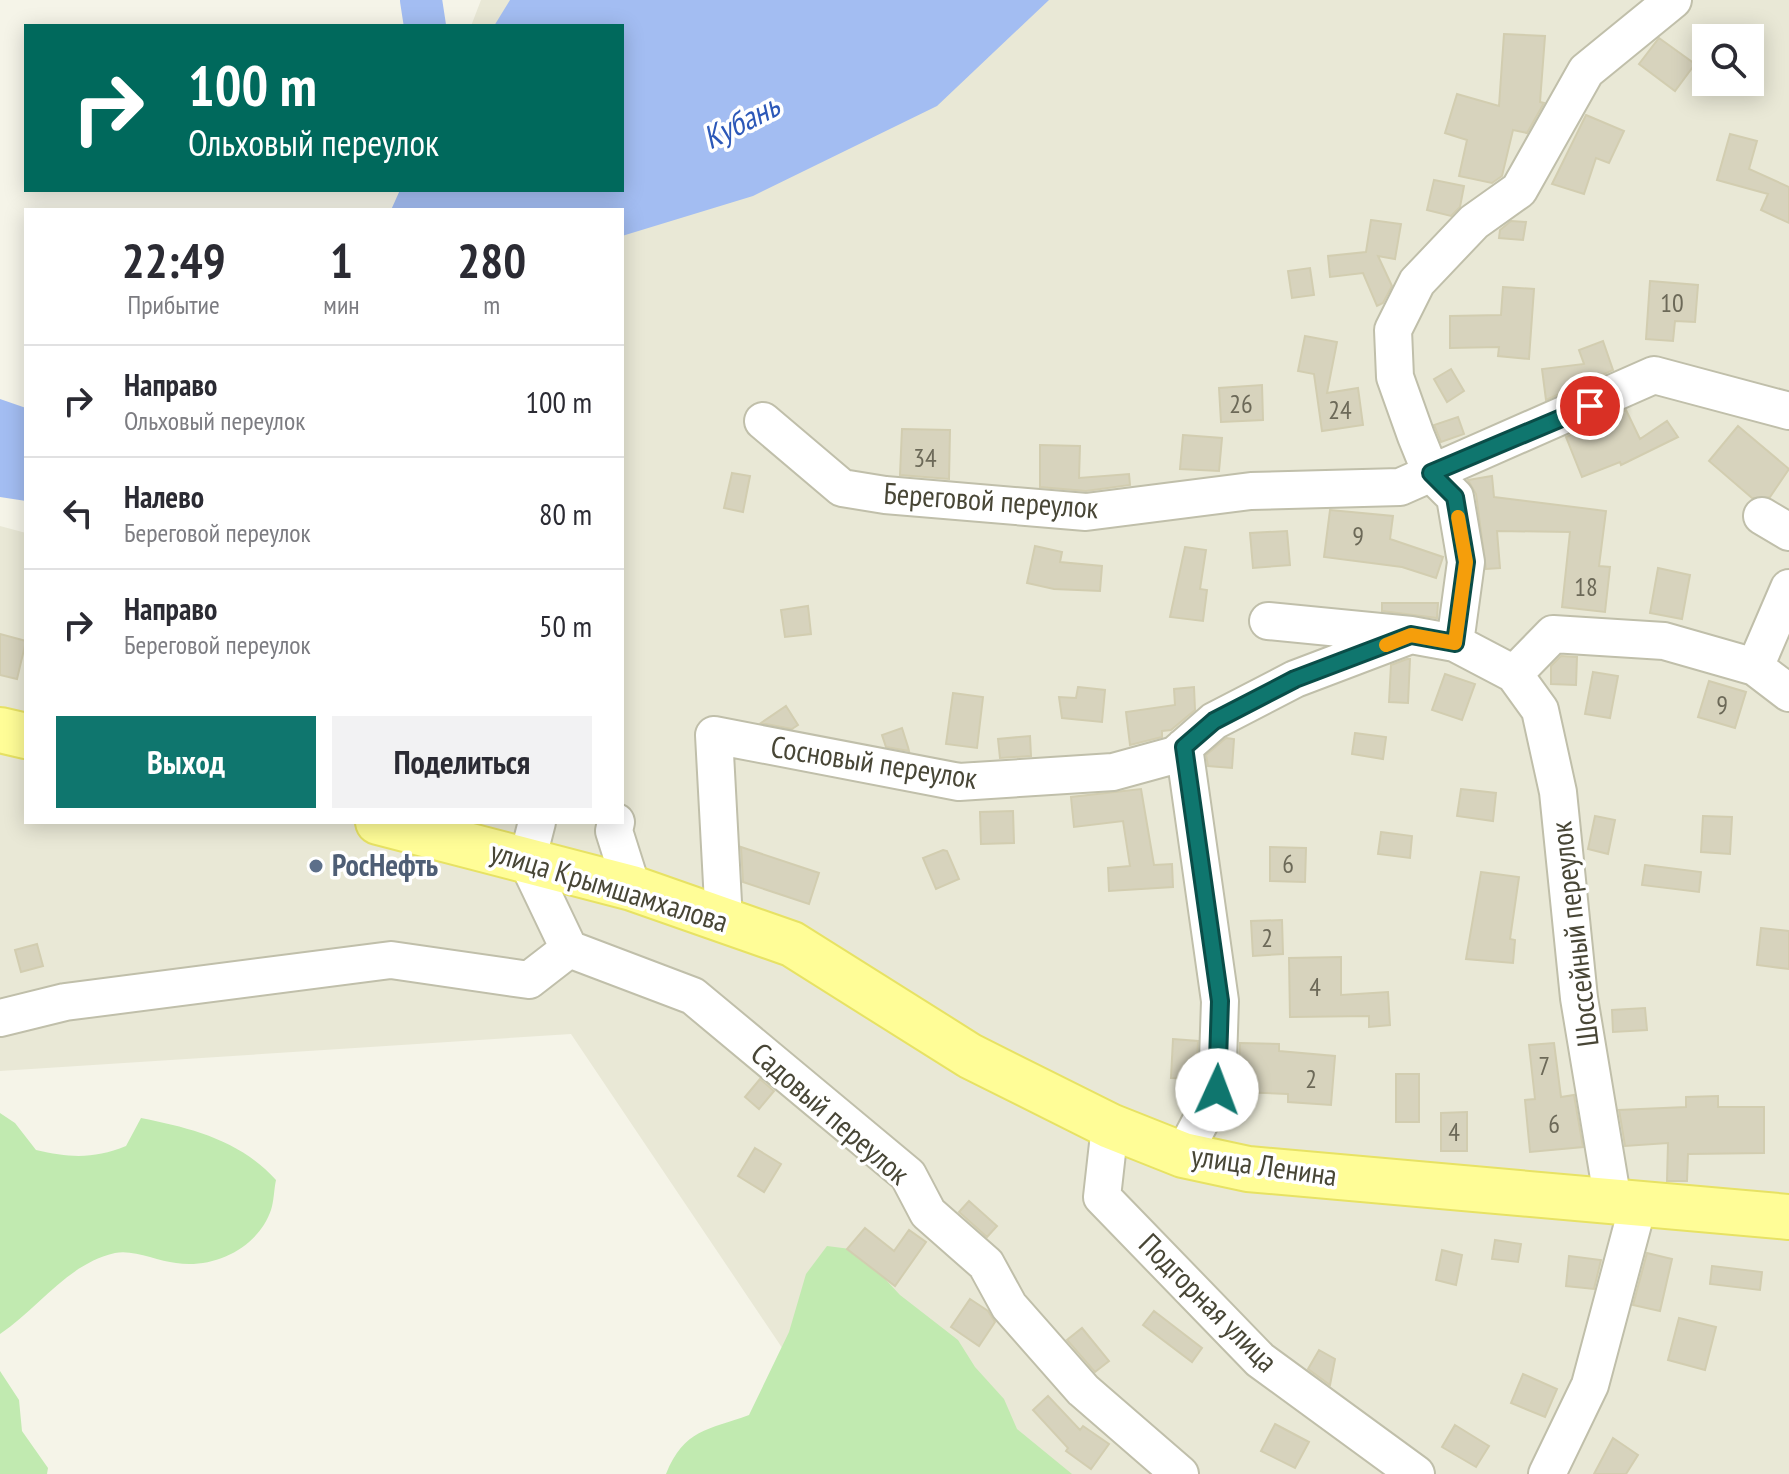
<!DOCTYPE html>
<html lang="ru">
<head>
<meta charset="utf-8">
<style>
	:root { --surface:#fff; --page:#f2f2f3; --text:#2b2b33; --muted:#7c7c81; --line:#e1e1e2; --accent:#0f766e }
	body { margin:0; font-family:"PT Sans Narrow",sans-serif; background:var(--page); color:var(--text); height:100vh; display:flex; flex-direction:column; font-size:30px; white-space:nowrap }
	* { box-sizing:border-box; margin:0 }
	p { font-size:26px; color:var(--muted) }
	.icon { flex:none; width:44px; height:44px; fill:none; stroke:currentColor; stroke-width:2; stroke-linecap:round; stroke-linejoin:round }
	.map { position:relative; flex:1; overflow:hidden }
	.sheet { position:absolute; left:24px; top:208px; width:600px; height:616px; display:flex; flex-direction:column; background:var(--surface); border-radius:0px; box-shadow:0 4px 20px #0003 }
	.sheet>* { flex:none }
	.guide { position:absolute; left:24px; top:24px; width:600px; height:168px; border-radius:0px; box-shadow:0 4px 20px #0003; background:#00695c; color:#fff; overflow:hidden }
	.fabs { position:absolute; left:1692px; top:24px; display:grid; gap:16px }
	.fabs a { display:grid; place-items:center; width:72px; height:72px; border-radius:0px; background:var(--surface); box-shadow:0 4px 20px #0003; font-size:40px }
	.pin { position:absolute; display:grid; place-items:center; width:68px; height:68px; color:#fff; margin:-34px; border:4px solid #fff; border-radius:50%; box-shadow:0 2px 8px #0007 }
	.me { position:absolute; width:88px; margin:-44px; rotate:2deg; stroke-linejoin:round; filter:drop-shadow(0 0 6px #0008) }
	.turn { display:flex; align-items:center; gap:28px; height:168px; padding:0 32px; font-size:36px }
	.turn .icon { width:104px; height:104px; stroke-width:2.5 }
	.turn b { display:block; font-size:56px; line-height:68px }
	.eta { display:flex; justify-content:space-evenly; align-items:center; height:136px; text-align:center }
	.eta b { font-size:48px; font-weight:700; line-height:56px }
	.button { display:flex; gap:16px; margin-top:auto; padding:16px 32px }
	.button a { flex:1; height:92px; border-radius:0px; background:var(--accent); color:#fff; font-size:32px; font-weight:700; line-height:92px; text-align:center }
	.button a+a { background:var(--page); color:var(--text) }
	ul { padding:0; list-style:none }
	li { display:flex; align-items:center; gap:24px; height:112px; padding:0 32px; border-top:2px solid var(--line) }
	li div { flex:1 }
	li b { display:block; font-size:30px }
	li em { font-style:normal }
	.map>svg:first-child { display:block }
	.residential { fill:#e9e8d6; fill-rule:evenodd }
	.green { fill:#c1eab0 }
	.water { fill:#a3bdf2 }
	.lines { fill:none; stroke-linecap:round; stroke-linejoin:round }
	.river { stroke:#a3bdf2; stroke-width:42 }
	.building { fill:#d7d3bd; stroke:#d2cdb0; stroke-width:2 }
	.minor-casing { stroke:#c0bfaa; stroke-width:40 }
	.major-casing { stroke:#e7e264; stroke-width:48 }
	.minor { stroke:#fff; stroke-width:36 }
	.major { stroke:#fffd97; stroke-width:44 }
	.route-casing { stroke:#0a4d48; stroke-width:20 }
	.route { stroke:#0f766e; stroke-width:14 }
	.slow { stroke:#f59e0b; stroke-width:14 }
	.service-dot { fill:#5c6f8a; stroke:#fff; stroke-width:3 }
	.labels { text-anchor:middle; stroke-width:7; stroke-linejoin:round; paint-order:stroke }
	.number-label { font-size:26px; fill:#6c6958 }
	.street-label { font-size:30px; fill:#484636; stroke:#fff }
	.service-label { font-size:30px; font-weight:bold; fill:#4e5e75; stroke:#fff; text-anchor:start }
	.water-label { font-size:32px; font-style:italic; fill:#2c58b8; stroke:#fff }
</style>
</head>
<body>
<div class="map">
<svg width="1789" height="1474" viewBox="0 0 1789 1474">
	<rect width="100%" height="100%" fill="#f5f4e8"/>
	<!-- residential -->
	<path class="residential" d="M481,0H1789V1474H867L571,1034L0,1071V526L26,533V822H622V26H471ZM1706,38H1750V82H1706Z"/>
	<!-- green -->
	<path class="green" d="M0,1113L15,1123L36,1150C70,1158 94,1159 126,1146L141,1118C191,1128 240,1140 276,1180C274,1189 274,1201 271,1210C258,1248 214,1269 176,1263C158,1261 133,1249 115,1253C67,1264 39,1308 0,1334Z
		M827,1246L858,1250L900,1295L958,1340L975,1367L1004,1399L1017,1429L1072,1474H666C684,1429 708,1430 749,1415L789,1332L806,1274Z
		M0,1371L19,1400L22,1431L48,1468L47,1474H0Z"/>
	<!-- water -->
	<path class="water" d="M510,0H1049L937,106L753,196L622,236V210H391L400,190H622V26H494Z
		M0,399L26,408V501L0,497Z"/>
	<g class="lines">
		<!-- river -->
		<path class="river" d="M421,0L425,26"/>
	</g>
	<!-- building -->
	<path class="building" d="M1504,34L1545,36L1540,102L1544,103L1527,133L1513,130L1502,176L1492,183L1459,176L1467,140L1445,133L1457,94L1499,106Z
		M1659,38L1695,64L1675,91L1639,64Z
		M1586,115L1624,131L1609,163L1596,158L1584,194L1552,184Z
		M1730,134L1757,141L1749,169L1789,187V223L1761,210L1768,194L1717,180Z
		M1434,180L1464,186L1460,207L1451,216L1427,210Z
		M1371,220L1401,224L1395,259L1378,256L1392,286L1383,303L1377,306L1363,273L1330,277L1328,256L1366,252Z
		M1511,221L1526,222L1523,240L1499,238L1500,230Z
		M1310,268L1314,295L1292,298L1288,271Z
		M1650,281L1698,285L1695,322L1675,321L1673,341L1646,339Z
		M1503,287L1534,289L1529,359L1498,356L1499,347L1450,348V316L1501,315Z
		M1305,336L1337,342L1327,393L1358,388L1363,425L1322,431L1314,374L1298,371Z
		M1603,341L1613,370L1546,400L1542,369L1584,364L1579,350Z
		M1451,369L1464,391L1447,402L1434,379Z
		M1262,385L1263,420L1221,422L1219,388Z
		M1626,410L1640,439L1667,421L1678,437L1621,465L1620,462L1582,477L1566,437Z
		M1458,417L1464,434L1441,442L1434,425Z
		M1738,426L1789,469L1770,497L1752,498L1709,461Z
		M902,429L950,430L949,479L900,475Z
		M1183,435L1222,438L1219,471L1180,469Z
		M1040,445L1080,446L1079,478L1129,474L1130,485L1086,491L1040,487Z
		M732,473L750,476L743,512L724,508Z
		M1492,476L1494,497L1606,511L1599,566L1610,567L1605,612L1562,607L1570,532L1497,531L1500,568L1486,569L1476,494L1468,480Z
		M1330,510L1393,516L1390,539L1443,557L1436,578L1402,567L1324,557Z
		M1287,531L1290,565L1253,568L1250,533Z
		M1035,546L1062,552L1060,562L1102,566L1100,591L1054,589L1027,583Z
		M1185,547L1206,550L1200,589L1207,590L1203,621L1170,617Z
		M1658,568L1690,575L1682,619L1650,613Z
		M1382,603H1438L1437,618L1382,611Z
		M808,606L811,634L785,637L781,610Z
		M0,634L26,641L17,679L0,675Z
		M1561,656L1577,657L1576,685L1551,684V666Z
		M1407,659H1410L1408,703L1389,702L1391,665Z
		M1593,672L1618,676L1610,718L1585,714Z
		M1445,674L1475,684L1462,720L1432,710Z
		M1709,681L1746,692L1735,728L1698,717Z
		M1078,687L1105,690L1102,722L1062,718L1059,697L1076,698Z
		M1194,687L1195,710L1171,730L1162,731V737L1130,745L1126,712L1175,705L1174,689Z
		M953,693L983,697L977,748L946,744Z
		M786,706L798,725L792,729L761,723Z
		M902,728L908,747L909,751L886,747L882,735Z
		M1355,733L1386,737L1383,759L1352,754Z
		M1030,736L1031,756L1000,758L998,739Z
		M1226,738L1234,739L1232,768L1208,766L1206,755Z
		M1141,789L1154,865L1172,864L1173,887L1109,891L1108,868L1130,866L1123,821L1074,827L1071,797Z
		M1461,789L1496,793L1493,821L1457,816Z
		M1013,811L1014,843L981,844L980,812Z
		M1595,816L1615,820L1608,854L1588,849Z
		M1703,816L1732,817L1730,854L1701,852Z
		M1381,832L1412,836L1410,858L1378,854Z
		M741,847L819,873L809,904L743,882Z
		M1270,847L1306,848L1305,882L1270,881Z
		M943,850L947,851L959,879L936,889L923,858Z
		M1645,865L1701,872L1699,892L1642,885Z
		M1481,872L1519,877L1510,939L1515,940L1513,963L1466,959Z
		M1282,920L1283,954L1253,956L1251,921Z
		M1761,928L1789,931V969L1757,965Z
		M37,944L43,966L21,972L15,950Z
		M1341,957V995L1388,992L1390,1025L1369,1027V1016L1290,1017L1289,958Z
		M1645,1008L1647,1030L1613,1032L1612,1010Z
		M1173,1039L1198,1041L1196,1079L1171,1078Z
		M1240,1043L1279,1044V1051L1335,1056L1331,1105L1288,1102V1094L1238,1092Z
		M1554,1043L1561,1097L1574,1095L1583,1147L1530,1152L1525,1100L1535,1099L1529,1045Z
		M1396,1074H1419V1122H1396Z
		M760,1079L774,1091L759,1109L745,1097Z
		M1718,1096V1107H1764V1153L1688,1154L1687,1181H1667L1668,1143L1625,1146L1619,1110L1686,1107V1097Z
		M1467,1112V1151H1441V1113Z
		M755,1148L781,1164L764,1192L738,1176Z
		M969,1201L997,1226L987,1237L959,1212Z
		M865,1228L894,1251L909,1230L926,1242L895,1286L847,1249Z
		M1495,1240L1521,1244L1518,1262L1492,1259Z
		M1442,1250L1462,1255L1456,1285L1436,1280Z
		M1647,1253L1672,1259L1660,1311L1633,1305Z
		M1569,1256L1601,1260L1594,1289L1566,1286Z
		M1712,1266L1762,1272L1760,1290L1710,1284Z
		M970,1299L988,1311L995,1322L979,1346L951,1327Z
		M1154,1311L1202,1348L1192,1362L1143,1325Z
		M1679,1318L1716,1327L1705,1370L1668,1360Z
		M1082,1328L1109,1361L1095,1372L1067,1340Z
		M1319,1350L1335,1359L1330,1385L1308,1369Z
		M1523,1374L1557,1389L1545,1417L1511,1403Z
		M1048,1396L1080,1430L1083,1426L1109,1444L1091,1469L1066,1451L1068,1448L1033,1410Z
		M1275,1424L1309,1442L1295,1468L1261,1451Z
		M1455,1425L1489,1446L1476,1467L1442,1447Z
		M1613,1438L1638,1455L1626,1474H1594Z"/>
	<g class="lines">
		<defs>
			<path id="minor" d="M763,421L842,488L885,495L1086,512L1251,491L1400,487L1654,375L1789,411
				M1762,516L1789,532
				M1268,621L1411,635L1455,643L1514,674L1553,634L1664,641L1755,667L1789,693
				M1455,643L1466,562L1455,497L1431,473L1416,436L1395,377L1393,330L1417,282L1474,222L1519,190L1586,71L1673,0
				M1755,667L1789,588
				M1514,674L1540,710L1558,792L1579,998L1613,1202
				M537,822L527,861L569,949L693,996L908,1175L928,1213L986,1264L1009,1306L1083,1390L1180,1474
				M616,822L614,831L632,888
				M724,921L714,735L959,782L1113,772L1175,755L1214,721L1295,679L1411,635
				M0,1018L65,1002L391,960L529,980L569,949
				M1110,1126L1102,1197L1260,1360L1416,1474
				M1183,1155L1217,1090L1220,1001L1184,747
				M1547,1474L1590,1385L1638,1205"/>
			<path id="major" d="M0,730L26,736
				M378,822L632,888L792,944L970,1056L1110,1126L1183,1155L1248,1169L1789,1217"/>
		</defs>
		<!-- minor casing -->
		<use href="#minor" class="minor-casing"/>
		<!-- major casing -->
		<use href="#major" class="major-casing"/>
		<!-- minor -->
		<use href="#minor" class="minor"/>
		<!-- major -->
		<use href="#major" class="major"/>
	</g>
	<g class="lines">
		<defs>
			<path id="route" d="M1217,1090L1220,1001L1184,747L1214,721L1295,679L1411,635L1455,643L1466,562L1455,497L1431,473L1590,406"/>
		</defs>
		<!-- route casing -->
		<use href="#route" class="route-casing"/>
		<!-- route -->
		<use href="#route" class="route"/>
		<!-- slow -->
		<path class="slow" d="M1386,645L1411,635L1455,643L1466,562L1458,517"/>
	</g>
	<!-- markers -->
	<circle class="service-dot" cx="316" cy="866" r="8"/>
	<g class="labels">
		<!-- number labels -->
		<g class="number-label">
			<text x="1672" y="312">10</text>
			<text x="1241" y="413">26</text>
			<text x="1340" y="419">24</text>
			<text x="925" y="467">34</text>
			<text x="1358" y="545">9</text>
			<text x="1586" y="596">18</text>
			<text x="1722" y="714">9</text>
			<text x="1288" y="873">6</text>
			<text x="1267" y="947">2</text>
			<text x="1315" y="996">4</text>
			<text x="1544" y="1075">7</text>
			<text x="1311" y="1088">2</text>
			<text x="1554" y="1133">6</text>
			<text x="1454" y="1141">4</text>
		</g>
		<!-- street labels -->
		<g class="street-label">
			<text transform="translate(991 501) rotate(4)" y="10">Береговой переулок</text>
			<text transform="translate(874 763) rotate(9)" y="10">Сосновый переулок</text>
			<text transform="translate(609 887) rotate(17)" y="10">улица Крымшамхалова</text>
			<text transform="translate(1575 934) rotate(-97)" y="10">Шоссейный переулок</text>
			<text transform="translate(830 1114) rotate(41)" y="10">Садовый переулок</text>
			<text transform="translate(1264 1166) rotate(8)" y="10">улица Ленина</text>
			<text transform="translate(1208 1303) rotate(45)" y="10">Подгорная улица</text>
		</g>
		<!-- service labels -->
		<g class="service-label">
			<text x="332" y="876">РосНефть</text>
		</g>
		<!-- water labels -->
		<g class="water-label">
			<text transform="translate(741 122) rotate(-27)" y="11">Кубань</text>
		</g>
	</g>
</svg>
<div class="fabs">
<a><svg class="icon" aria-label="search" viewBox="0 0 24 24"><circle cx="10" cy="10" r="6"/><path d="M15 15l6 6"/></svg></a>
</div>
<div class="pin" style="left:1590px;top:406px;background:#d93025"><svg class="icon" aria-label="arrive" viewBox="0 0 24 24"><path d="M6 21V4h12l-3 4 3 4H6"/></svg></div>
<svg class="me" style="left:1217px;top:1090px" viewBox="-20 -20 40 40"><circle r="19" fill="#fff"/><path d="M0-13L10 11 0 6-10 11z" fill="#0f766e"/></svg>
<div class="guide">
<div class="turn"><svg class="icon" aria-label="right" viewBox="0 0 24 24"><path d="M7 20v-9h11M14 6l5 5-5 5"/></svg><div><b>100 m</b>Ольховый переулок</div></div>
</div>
<section class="sheet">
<div class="eta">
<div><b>22:49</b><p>Прибытие</p></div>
<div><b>1</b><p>мин</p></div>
<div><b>280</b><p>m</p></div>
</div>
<ul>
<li><svg class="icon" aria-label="right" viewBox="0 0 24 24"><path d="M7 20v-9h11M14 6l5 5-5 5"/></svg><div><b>Направо</b><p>Ольховый переулок</p></div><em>100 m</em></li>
<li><svg class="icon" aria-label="left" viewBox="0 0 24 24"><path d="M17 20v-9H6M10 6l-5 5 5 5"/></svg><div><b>Налево</b><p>Береговой переулок</p></div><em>80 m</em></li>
<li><svg class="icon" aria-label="right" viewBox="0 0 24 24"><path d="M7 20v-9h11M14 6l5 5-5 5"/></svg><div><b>Направо</b><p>Береговой переулок</p></div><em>50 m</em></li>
</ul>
<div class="button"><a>Выход</a><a>Поделиться</a></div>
</section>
</div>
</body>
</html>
